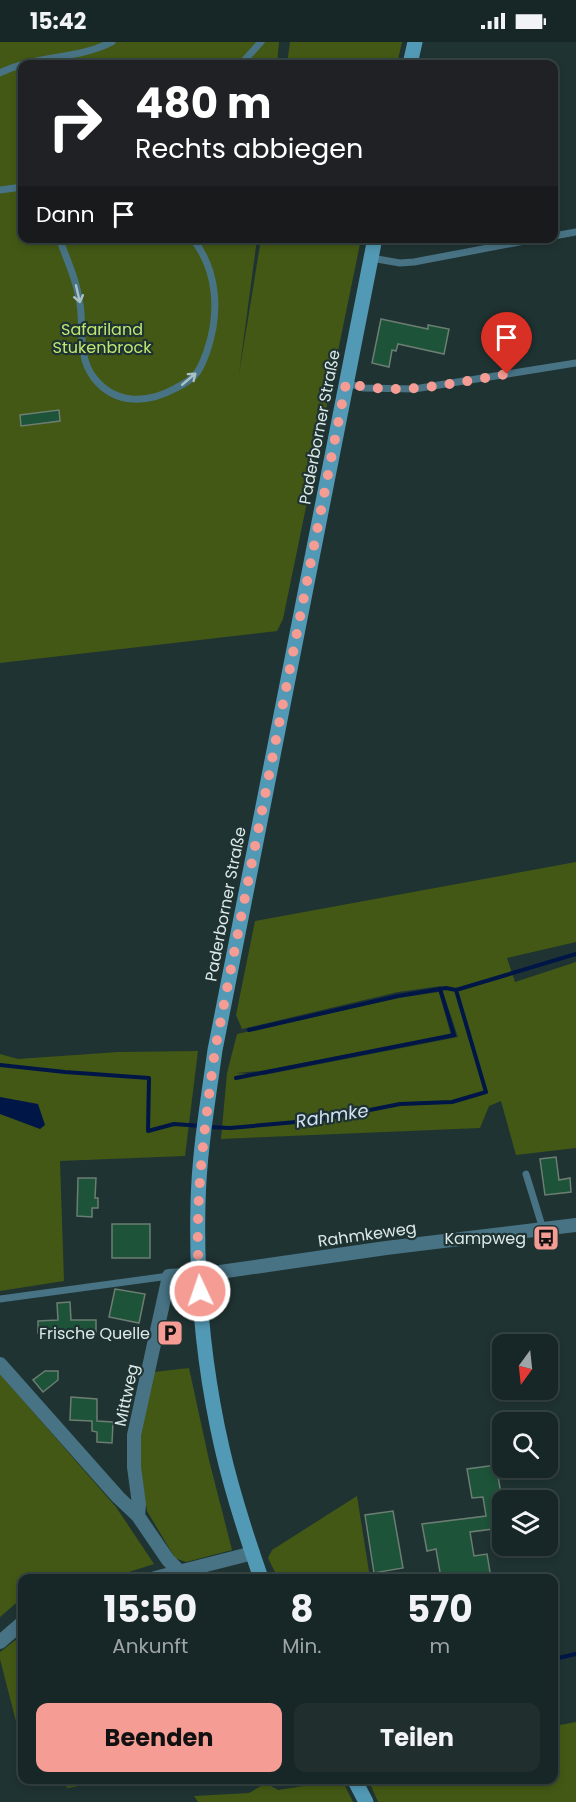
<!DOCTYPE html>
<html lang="de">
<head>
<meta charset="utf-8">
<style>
	:root { --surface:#172626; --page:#202e2e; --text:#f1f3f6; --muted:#9ea5a7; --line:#364343; --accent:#f59c94 }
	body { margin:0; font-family:Poppins,sans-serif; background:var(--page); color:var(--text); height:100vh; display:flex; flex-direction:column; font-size:22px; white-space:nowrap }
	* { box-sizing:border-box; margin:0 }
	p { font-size:20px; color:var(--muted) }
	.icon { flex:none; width:33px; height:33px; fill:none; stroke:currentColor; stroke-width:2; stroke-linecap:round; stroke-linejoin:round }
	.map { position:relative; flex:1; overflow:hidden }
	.panel { position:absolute; left:18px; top:1532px; width:540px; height:210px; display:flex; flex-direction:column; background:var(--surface); border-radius:12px; box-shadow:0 3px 9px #0003,0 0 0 2px var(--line) }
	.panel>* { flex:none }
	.hud { position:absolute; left:18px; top:18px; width:540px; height:183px; border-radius:12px; box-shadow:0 3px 9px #0003,0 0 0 2px var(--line); background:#202124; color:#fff; overflow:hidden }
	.needle { width:39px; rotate:195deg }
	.tools { position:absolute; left:492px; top:1292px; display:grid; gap:12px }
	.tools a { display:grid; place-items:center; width:66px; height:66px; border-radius:12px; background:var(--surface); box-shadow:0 3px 9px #0003,0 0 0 2px var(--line); font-size:30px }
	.pin { position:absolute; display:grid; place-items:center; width:51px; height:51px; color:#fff; margin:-62px -26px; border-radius:50% 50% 50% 0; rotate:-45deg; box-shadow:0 0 6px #0007 }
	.pin .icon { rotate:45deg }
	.me { position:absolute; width:66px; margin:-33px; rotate:357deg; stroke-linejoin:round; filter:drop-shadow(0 0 4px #0008) }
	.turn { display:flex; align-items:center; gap:21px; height:126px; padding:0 18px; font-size:27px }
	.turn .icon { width:78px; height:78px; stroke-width:2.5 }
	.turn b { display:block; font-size:42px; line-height:51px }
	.then { display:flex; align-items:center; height:57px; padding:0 18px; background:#0003; gap:12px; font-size:22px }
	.eta { display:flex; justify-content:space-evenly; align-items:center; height:102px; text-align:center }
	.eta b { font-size:36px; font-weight:700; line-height:42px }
	.button { display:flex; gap:12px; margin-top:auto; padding:12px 18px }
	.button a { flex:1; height:69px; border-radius:12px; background:var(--accent); color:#111; font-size:24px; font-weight:700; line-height:69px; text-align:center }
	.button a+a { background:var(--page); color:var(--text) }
	.status { display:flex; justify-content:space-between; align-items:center; height:42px; padding:0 30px; background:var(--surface); direction:ltr }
	.status svg { height:16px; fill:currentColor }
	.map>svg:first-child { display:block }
	.green { fill:#435815 }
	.water { fill:#001646 }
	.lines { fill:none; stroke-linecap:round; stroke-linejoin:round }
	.stream { stroke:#001646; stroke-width:4 }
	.building { fill:#1d5338; stroke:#6c7d72; stroke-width:1.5 }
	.service { stroke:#487385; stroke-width:7 }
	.minor { stroke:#487385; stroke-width:14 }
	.secondary { stroke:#5299b5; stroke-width:15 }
	.oneway { stroke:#a9c0c6 }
	.route { stroke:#f59c94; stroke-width:10; stroke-dasharray:0 18 }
	.labels { text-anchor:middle; stroke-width:4.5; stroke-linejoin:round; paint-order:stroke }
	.park-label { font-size:16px; fill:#bfe873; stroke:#1f3332 }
	.street-label { font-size:16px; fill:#dde9e9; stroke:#1f3332 }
	.poi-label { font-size:16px; fill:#dde9e9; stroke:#1f3332; text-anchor:end }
	.water-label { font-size:18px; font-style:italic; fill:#d3e0f4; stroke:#1f3332 }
</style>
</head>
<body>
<div class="status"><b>15:42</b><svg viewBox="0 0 49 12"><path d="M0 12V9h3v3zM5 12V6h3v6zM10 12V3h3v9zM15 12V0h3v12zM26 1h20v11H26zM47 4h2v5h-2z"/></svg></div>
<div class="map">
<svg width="576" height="1760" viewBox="0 0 576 1760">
	<rect width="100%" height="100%" fill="#1f3332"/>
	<!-- green -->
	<path class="green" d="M0,0H279L277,22H22V196L257,197L239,332L261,197H361L283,577L277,589L0,621Z
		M290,0H402L397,22H287Z
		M576,820V900L507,916L515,940L576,920V1106L516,1113L501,1059L489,1064L480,1086L221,1097L227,1031L237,992L398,956L439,950L451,993L260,1029L236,1031L264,1033L458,995L441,944L398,950L242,987L236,973L255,879Z
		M198,1009L185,1114L60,1119L64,1239L0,1249V1012L18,1017L118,1010Z
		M189,1326L209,1418L232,1508L186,1520L175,1516L147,1469L139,1418L138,1395L154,1330Z
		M0,1332L116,1465L154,1522L110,1536H22V1556L0,1575Z
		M357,1454L370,1536H278L268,1516L272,1508Z
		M22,1593V1703L0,1617V1610Z
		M576,1680V1760H378L368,1737H554V1684Z
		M57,1737H116L68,1746Z
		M342,1738L353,1760H198L194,1754L249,1751L266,1741L278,1748Z"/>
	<!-- water -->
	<path class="water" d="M0,1055L38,1062L45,1083L40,1087L0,1072Z"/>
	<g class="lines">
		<!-- stream -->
		<path class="stream" d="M249,988L398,954L446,946L456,948
			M0,1023L65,1030L149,1036L148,1089L174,1082L202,1084
			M236,1036L454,993L440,947
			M209,1085L230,1086L319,1078L400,1062L452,1060L486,1050L456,948L576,912
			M554,1617L576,1612"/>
	</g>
	<!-- building -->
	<path class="building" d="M381,277L428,287V283L449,287L444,312L398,302L396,309L392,308L389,325L372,321Z
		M59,368L60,379L21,384L20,373Z
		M556,1115L559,1138L570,1136L571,1150L545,1153L540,1117Z
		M78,1136H96L95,1156H98V1166H92V1175L77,1174Z
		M112,1182H150V1216H112Z
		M115,1247L145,1252L139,1281L109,1275Z
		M70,1260L71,1278H96V1290L38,1291V1279L58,1278L57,1261Z
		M45,1329H58V1338L43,1350L33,1338Z
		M71,1355L97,1357V1379L113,1380L112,1401L97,1400V1390L92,1389V1379L70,1378Z
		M496,1423L502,1457V1471L491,1473L493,1487L470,1490L474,1514L487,1512L491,1536H441L436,1507L427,1509L422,1482L486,1474L483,1455L472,1456L467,1427Z
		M393,1469L403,1526L374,1531L365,1473Z"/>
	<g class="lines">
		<!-- service -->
		<path class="service" d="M241,22L261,0
			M0,31C35,13 77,18 112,0
			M0,148L22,145
			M554,194L576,190
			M59,196C67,218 77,239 80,262C84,287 77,314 94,336C116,364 149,361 176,346C182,343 191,338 195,333C201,327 204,317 207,309C220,271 218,228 192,196
			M371,216L400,221L414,220L540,196
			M347,341L363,346L414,347L576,321
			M526,1132L543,1187
			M0,1257L169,1234"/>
		<!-- minor -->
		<path class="minor" d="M0,1322L118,1455L138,1474L168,1518L179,1529
			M138,1474L139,1462L134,1425V1393L169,1234L213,1231L386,1206L576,1183
			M155,1536L253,1511
			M0,1600L22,1581"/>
		<!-- secondary -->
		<path class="secondary" d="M410,22L415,0
			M261,1536C246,1493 232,1450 222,1406C204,1327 196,1243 198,1162C199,1111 208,1059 215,1008L375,196
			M354,1737L366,1760"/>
	</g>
	<!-- one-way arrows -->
	<defs><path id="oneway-shaft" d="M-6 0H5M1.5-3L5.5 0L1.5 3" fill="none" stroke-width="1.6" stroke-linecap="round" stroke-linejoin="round" transform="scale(1.5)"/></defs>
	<g class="oneway">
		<use href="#oneway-shaft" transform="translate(78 252) rotate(77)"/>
		<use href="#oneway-shaft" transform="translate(189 337) rotate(-40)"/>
	</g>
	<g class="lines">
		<!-- route -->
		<path class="route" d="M200,1249C193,1166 204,1090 215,1008L346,341C399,355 454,341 507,332"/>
	</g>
	<!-- icons -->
	<defs>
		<symbol id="bus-square" viewBox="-11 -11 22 22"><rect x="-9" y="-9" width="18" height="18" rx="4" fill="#f59c94" stroke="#1f3332"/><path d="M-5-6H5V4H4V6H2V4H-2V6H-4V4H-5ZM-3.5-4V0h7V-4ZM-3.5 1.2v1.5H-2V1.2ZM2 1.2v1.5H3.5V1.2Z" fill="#111"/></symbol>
		<symbol id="parking-square" viewBox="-11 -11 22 22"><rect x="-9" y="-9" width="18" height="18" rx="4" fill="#f59c94" stroke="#1f3332"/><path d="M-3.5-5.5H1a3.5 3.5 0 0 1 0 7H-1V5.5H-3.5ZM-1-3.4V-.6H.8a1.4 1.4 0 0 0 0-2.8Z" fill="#111"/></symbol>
	</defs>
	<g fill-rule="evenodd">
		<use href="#bus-square" x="531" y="1181" width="30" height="30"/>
		<use href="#parking-square" x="155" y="1276" width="30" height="30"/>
	</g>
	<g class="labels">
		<!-- park labels -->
		<g class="park-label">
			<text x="102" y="293">Safariland<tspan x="102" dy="18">Stukenbrock</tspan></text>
		</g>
		<!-- street labels -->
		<g class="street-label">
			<text transform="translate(319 385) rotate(-79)" y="6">Paderborner Straße</text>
			<text transform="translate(225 862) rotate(-79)" y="6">Paderborner Straße</text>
			<text transform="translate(367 1192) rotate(-8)" y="6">Rahmkeweg</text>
			<text transform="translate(126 1353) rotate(-78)" y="6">Mittweg</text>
		</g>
		<!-- poi labels -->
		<g class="poi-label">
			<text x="526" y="1202">Kampweg</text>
			<text x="150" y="1297">Frische Quelle</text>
		</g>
		<!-- water labels -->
		<g class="water-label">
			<text transform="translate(332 1074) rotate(-9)" y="6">Rahmke</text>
		</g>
	</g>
</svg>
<div class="tools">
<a><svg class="needle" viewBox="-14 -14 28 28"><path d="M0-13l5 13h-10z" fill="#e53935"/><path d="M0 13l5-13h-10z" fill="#9ea5a7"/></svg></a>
<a><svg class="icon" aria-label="search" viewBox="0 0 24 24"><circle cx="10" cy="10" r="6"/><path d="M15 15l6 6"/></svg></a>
<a><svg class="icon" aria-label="layers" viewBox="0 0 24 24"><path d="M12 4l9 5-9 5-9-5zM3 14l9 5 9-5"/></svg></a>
</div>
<div class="pin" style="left:507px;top:332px;background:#d93025"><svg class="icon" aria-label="arrive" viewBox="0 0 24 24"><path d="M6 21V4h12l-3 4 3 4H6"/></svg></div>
<svg class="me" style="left:200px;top:1249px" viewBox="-20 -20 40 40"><circle r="17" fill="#f59c94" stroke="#fff" stroke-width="3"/><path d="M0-11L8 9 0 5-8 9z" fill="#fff"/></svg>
<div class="hud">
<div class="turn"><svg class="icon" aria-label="right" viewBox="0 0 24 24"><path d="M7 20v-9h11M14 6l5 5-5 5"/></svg><div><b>480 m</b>Rechts abbiegen</div></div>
<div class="then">Dann<svg class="icon" aria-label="arrive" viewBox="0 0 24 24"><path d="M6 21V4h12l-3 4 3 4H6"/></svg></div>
</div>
<section class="panel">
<div class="eta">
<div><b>15:50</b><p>Ankunft</p></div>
<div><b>8</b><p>Min.</p></div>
<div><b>570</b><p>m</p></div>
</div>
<div class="button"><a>Beenden</a><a>Teilen</a></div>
</section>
</div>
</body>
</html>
